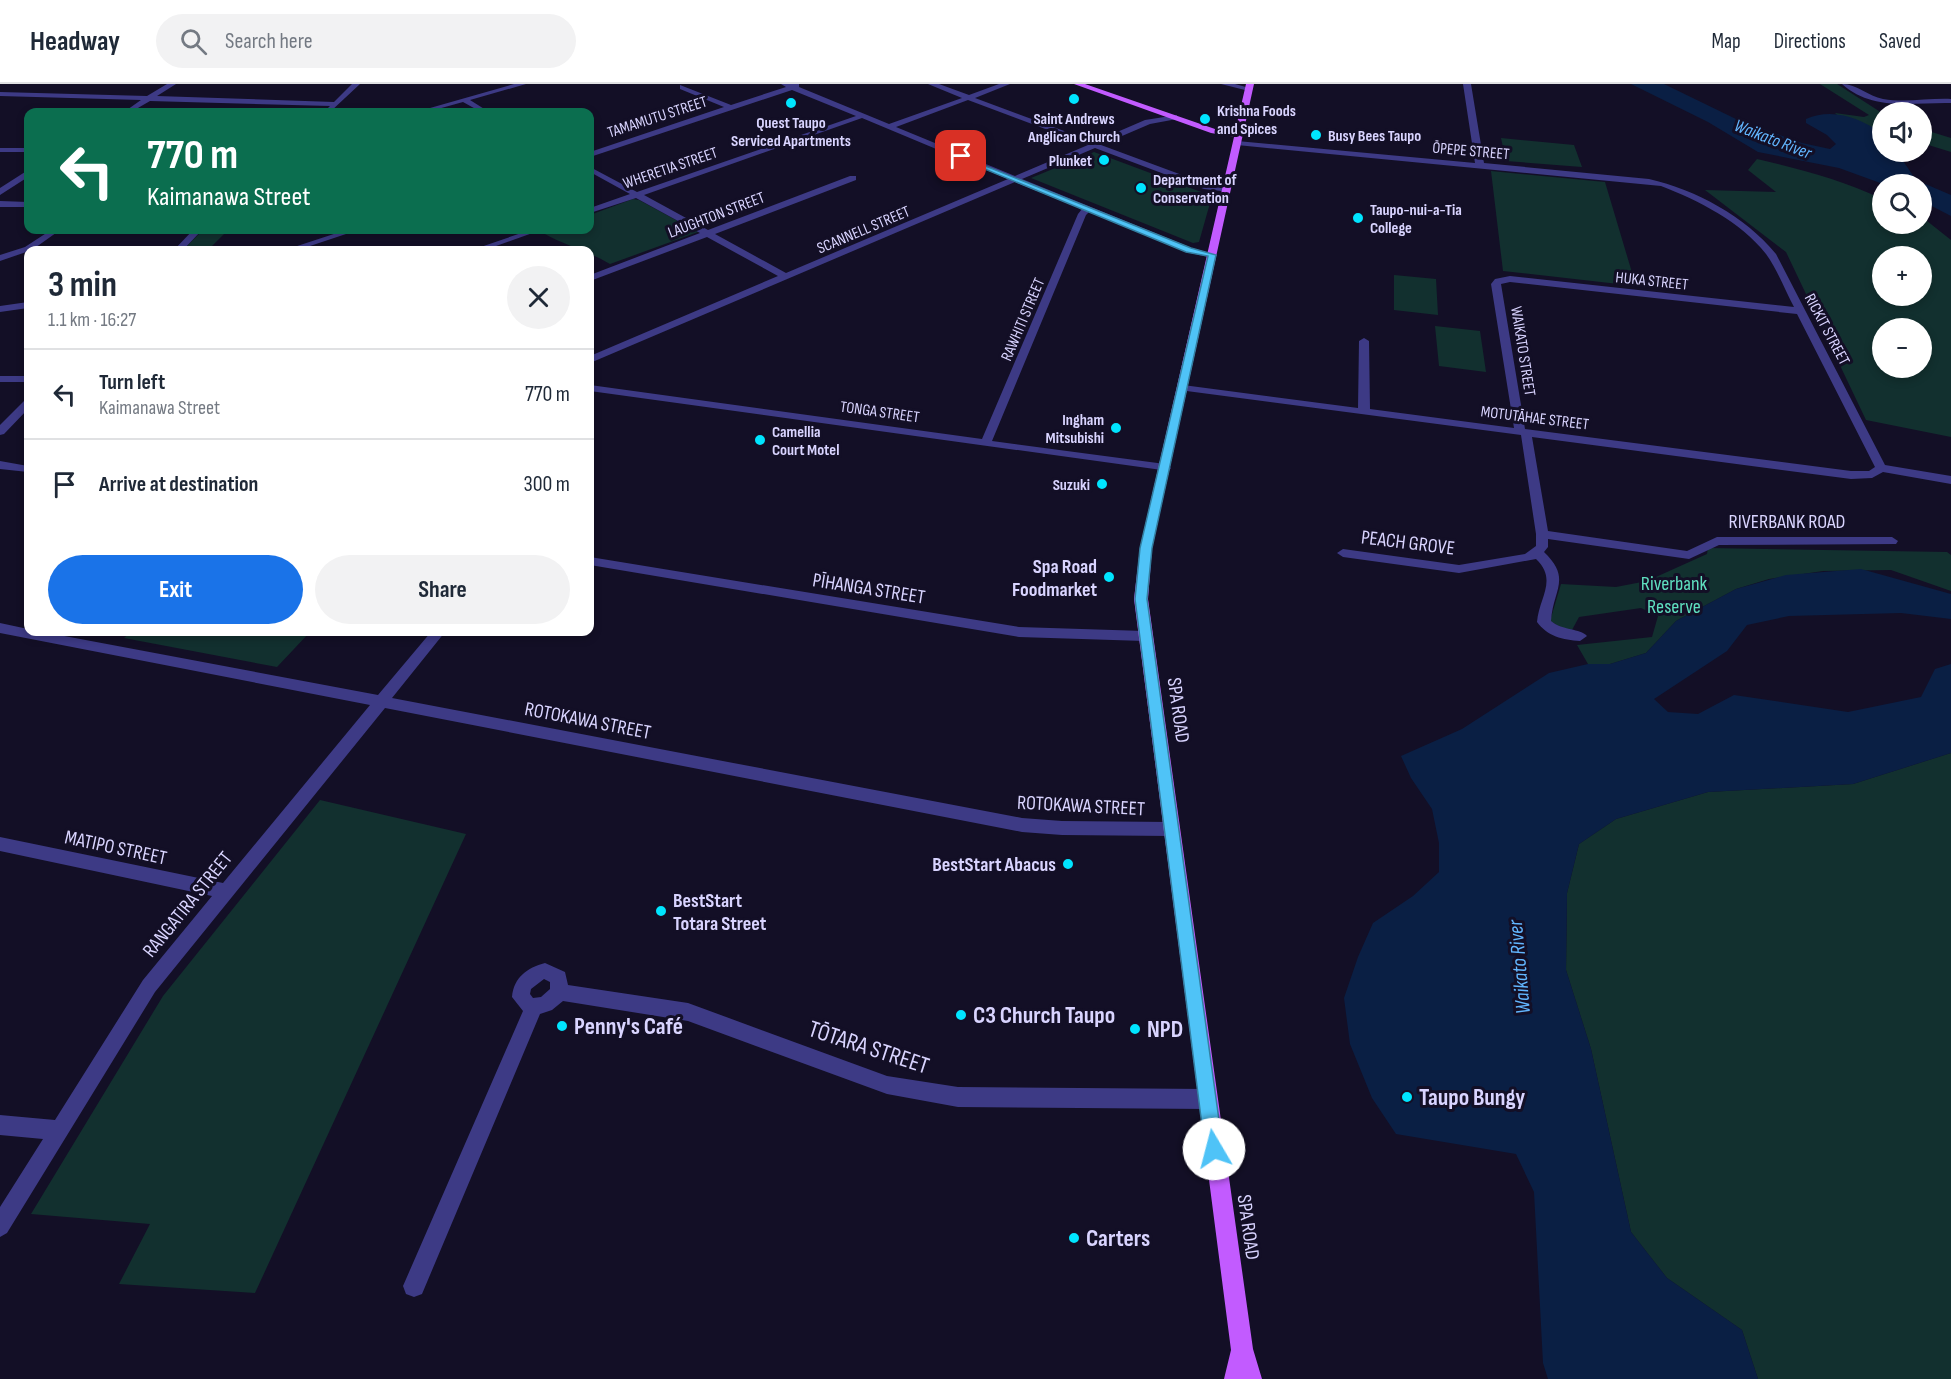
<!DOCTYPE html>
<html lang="en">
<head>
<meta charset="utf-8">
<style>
	:root { --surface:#fff; --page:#f2f2f3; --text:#1f2937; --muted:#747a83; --line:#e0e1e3; --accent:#1a73e8 }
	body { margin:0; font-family:"Sofia Sans Condensed",sans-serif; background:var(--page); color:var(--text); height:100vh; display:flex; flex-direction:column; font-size:22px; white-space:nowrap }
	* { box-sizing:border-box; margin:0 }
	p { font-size:20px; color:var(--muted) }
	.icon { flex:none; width:33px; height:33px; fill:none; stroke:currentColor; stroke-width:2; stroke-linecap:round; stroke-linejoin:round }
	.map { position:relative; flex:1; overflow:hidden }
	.side { position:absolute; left:24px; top:162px; width:570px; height:390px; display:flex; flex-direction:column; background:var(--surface); border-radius:12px; box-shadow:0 3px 9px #0003 }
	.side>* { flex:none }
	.guide { position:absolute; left:24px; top:24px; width:570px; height:126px; border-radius:12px; box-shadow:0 3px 9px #0003; background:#0b6e4f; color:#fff; overflow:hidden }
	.tools { position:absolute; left:1872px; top:18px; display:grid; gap:12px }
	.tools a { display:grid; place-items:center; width:60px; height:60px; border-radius:50%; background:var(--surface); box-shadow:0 3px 9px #0003; font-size:30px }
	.pin { position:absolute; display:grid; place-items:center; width:51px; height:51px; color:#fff; margin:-26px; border-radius:12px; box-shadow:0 3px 9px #0006 }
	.me { position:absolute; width:66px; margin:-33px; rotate:352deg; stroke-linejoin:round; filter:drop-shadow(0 0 4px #0008) }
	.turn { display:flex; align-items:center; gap:21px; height:126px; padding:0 24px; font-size:27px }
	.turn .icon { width:78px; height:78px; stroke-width:2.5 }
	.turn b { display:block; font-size:42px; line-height:51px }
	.round { display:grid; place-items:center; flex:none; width:63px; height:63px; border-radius:32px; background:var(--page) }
	.overview { display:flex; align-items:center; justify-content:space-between; height:102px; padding:0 24px }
	h1 { font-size:36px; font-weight:700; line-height:45px }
	.cta { display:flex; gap:12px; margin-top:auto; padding:12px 24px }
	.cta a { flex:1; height:69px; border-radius:36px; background:var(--accent); color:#fff; font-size:24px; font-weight:700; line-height:69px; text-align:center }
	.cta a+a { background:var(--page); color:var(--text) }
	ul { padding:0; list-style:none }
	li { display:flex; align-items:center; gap:18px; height:90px; padding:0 24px; border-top:2px solid var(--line) }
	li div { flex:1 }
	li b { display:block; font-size:22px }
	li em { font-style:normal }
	header { display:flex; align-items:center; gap:36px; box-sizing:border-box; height:84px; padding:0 30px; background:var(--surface); border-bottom:2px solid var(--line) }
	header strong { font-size:28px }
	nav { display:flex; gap:33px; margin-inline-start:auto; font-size:21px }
	.search { width:420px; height:54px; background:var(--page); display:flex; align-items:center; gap:15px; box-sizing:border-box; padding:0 21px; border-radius:33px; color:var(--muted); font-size:22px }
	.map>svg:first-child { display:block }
	.green { fill:#12302f; fill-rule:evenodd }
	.water { fill:#0a1f44 }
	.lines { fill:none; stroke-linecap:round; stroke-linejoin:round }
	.minor { fill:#3d3a85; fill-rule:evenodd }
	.major { fill:#c25bff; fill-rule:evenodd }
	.route { fill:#4fc3f7; stroke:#337fa1; stroke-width:1.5 }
	.poi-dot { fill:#00e5ff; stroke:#130f26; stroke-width:2 }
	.labels { text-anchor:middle; stroke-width:6; stroke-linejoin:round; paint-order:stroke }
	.far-poi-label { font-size:16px; font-weight:bold; fill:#d9d4ff; stroke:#130f26; text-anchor:start }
	.far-street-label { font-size:16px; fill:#d9d4ff; stroke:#130f26 }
	.far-water-label { font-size:18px; font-style:italic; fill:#62b6ff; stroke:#130f26 }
	.street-label { font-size:20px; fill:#d9d4ff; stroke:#130f26 }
	.poi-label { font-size:20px; font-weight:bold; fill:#d9d4ff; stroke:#130f26; text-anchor:end }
	.park-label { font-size:20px; fill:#5fe0c0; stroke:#130f26 }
	.water-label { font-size:21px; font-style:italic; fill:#62b6ff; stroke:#130f26 }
	.near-poi-label { font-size:24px; font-weight:bold; fill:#d9d4ff; stroke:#130f26; text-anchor:start }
	.near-street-label { font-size:24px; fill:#d9d4ff; stroke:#130f26 }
</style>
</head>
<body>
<header>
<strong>Headway</strong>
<div class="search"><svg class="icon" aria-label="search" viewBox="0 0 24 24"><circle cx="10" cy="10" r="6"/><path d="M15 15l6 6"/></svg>Search here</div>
<nav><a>Map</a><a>Directions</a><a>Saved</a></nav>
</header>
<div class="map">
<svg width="1951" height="1295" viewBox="0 0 1951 1295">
	<rect width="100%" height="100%" fill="#130f26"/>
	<!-- green -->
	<path class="green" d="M1820,0H1837L1882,29V55L1840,34L1835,29L1864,33L1869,31Z
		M1922,45L1951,54V68L1922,59Z
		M1501,54L1574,61L1582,83L1506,77Z
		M1094,68L1212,112L1199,158L1193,159L1031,94Z
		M1757,75C1800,85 1842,96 1882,115V140H1922V133L1951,156V353L1866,336L1786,168L1705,106L1776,108L1748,86ZM1882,172H1922V212H1882ZM1882,244H1922V284H1882Z
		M1491,87L1605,98L1636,202L1503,187Z
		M633,115L639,116L698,148L610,180C588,167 566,162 543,149L551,146H590V131Z
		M203,146H228L208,166H183Z
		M1394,191L1436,195L1438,231L1394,226Z
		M1435,242L1480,247L1486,288L1439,282Z
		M1708,464L1947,468L1951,471V507L1891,486L1823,487L1769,495L1736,505L1676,537L1646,569L1610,580H1588L1577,561L1652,553L1658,532L1641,524L1579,533L1572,546L1562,544L1550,537L1561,500L1616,503L1647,497L1707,470Z
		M131,548H310L277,583L124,554Z
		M1951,669V1295H1758L1742,1246L1667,1194L1631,1148L1591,965L1566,886L1567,809L1579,760L1616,735L1708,708L1853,700Z
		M320,716L466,750L255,1209L119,1200L150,1140L31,1130L163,912Z"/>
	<!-- water -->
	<path class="water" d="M1631,0H1664L1738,36L1802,59L1830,65L1836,60L1827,51L1806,39V35C1832,23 1860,34 1882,49V68H1897L1916,96L1951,111V132L1922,117V100H1883L1839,84L1758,68L1708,38Z
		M1861,485L1951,510V535L1901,529L1789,532L1747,541L1727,567L1654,615L1668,628L1698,630L1734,611L1848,628L1921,613L1935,585L1951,580V669L1853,700L1708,708L1616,735L1579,760L1567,809L1566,886L1591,965L1631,1148L1667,1194L1742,1246L1758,1295H1548L1543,1279L1534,1108L1516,1070L1396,1050L1372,1014L1350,960L1344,914L1358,873L1373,839L1413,812L1439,788V759L1432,725L1411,694L1401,672L1462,645L1549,589L1588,580H1610L1646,569L1676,537L1736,505L1786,491Z"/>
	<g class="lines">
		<!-- minor -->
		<path class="minor" d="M167,0H176L157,12L334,18L352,0H360L330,28L326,26L330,22L150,17L131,28H124L141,16L0,12V8L147,12Z
			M514,0H526L470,16L489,28H481L463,18L427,28H416Z
			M781,0H799V3L889,40L962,14L928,0H939L969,11L999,0H1010L975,14L1094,58L1145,36L1177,31V35L1150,40L1101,61L1209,101L1230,104V108L1204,105L1095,64L1022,95L1192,164L1217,171L1212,174L1186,168L1089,128L1086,131L992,357L1165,380L1171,384L1169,387L590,307V301L982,355L1078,130L1082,125L1015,98L590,279V272L778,192L707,153L590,197V191L700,149L636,114L590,129V124L630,110L590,88V83L637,108L856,32L792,6L593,72H590V68L724,23L680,5V1L731,21L786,3ZM968,16L1088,61L1015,92L896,43ZM862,34L1008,95L786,189L715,150L856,96V92H850L708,146L644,111Z
			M1221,0H1235L1253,5L1249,7Z
			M1463,0H1471L1484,79L1649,95C1696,106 1745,132 1776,170L1885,381L1951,392V400L1883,388L1872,394L1851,395L1532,353L1548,447L1687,467L1717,453H1892L1898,457L1896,460L1719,461L1689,475L1548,455V463L1544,468C1572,495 1553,505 1551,537C1563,547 1580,544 1587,552L1580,557C1563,556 1547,552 1537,538C1539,513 1558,496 1536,475L1459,489L1343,473L1337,469L1343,465L1459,481L1525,470L1536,462V450L1521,351L1179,306L1178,304L1183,301L1358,324L1359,257L1364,254L1369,257L1370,325L1514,344L1491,200L1495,195L1510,192L1794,223C1785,206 1777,185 1766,170C1741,138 1698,116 1661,102L1237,61L1233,59L1237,57L1475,79ZM1510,198L1797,230L1875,383L1869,387H1851L1525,345L1501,200Z
			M1842,0C1857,0 1868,12 1883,15C1905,19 1929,14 1951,15V19C1914,18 1873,28 1842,0Z
			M0,64H28V68H0Z
			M25,88H28V93L0,111V104Z
			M0,117L28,118V123H0Z
			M51,146H60L32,166L0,177V171L25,163Z
			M193,146H202L183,166H174Z
			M346,146H358L298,166H285Z
			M530,146H541L485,166H472Z
			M28,218V224L0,228V222Z
			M0,292H28V298H0Z
			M28,316V325L4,350L0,351V341L24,317Z
			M0,377L28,382V388L0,385Z
			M590,473L1019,543L1144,547L1151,552L1144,557L1019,553L590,481Z
			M0,539L28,545V548H43L378,611L431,548H445L392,614L1022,734L1062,737L1170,738L1176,740L1178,745L1176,750L1170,752L1062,751L1022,748L385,624L155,908L7,1149L0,1153V1123L43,1055L0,1051V1031L55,1036L143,896L212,812L0,767V753L223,799L370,621L0,549Z
			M545,879L565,888L568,901L688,919L887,992L958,1003L1207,1005L1214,1008L1217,1015L1214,1022L1207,1025L958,1023L887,1010L688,937L563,917L552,926L540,930L422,1210L414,1213L406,1210L403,1202L523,927L512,913C514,893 527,884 545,879ZM544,895L550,898V905L541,913L533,914L530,910L531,905Z"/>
		<!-- major -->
		<path class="major" d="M1074,0H1085L1215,45L1235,48L1246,0H1254L1152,464L1148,515L1253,1265L1262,1295H1224L1231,1266L1134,515L1140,464L1234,53L1211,49Z"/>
	</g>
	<!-- route -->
	<path class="route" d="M958,71L1191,164L1216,171L1152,464L1147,515L1223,1065L1220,1072L1214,1074L1207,1072L1205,1065L1135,515L1140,464L1208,172L1186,168L958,74Z"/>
	<!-- markers -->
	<g class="poi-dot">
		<circle cx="1074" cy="15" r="6"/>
		<circle cx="791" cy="19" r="6"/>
		<circle cx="1205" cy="35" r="6"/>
		<circle cx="1316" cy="51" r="6"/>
		<circle cx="1104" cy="76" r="6"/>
		<circle cx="1141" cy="104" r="6"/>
		<circle cx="1358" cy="134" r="6"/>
		<circle cx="1116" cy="344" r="6"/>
		<circle cx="760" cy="356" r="6"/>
		<circle cx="1102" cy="400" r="6"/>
		<circle cx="1109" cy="493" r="6"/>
		<circle cx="1068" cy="780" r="6"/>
		<circle cx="661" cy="827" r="6"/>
		<circle cx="961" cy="931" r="6"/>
		<circle cx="562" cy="942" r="6"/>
		<circle cx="1135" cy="945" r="6"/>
		<circle cx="1407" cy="1013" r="6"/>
		<circle cx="1074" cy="1154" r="6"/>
	</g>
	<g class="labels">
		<!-- far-poi labels -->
		<g class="far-poi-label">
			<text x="1217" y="32">Krishna Foods<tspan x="1217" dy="18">and Spices</tspan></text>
			<text x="1074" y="40" text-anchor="middle">Saint Andrews<tspan x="1074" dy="18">Anglican Church</tspan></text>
			<text x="791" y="44" text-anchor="middle">Quest Taupo<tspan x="791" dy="18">Serviced Apartments</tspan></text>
			<text x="1328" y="57">Busy Bees Taupo</text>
			<text x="1092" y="82" text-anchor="end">Plunket</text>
			<text x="1153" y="101">Department of<tspan x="1153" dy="18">Conservation</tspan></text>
			<text x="1370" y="131">Taupo-nui-a-Tia<tspan x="1370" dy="18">College</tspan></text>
			<text x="1104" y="341" text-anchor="end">Ingham<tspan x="1104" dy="18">Mitsubishi</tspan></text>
			<text x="772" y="353">Camellia<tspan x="772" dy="18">Court Motel</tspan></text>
			<text x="1090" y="406" text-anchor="end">Suzuki</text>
		</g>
		<!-- far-street labels -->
		<g class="far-street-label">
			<text transform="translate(657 32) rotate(-18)" y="6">TAMAMUTU STREET</text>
			<text transform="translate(1471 66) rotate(5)" y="6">ŌPEPE STREET</text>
			<text transform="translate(670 83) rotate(-19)" y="6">WHERETIA STREET</text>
			<text transform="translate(716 130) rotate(-21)" y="6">LAUGHTON STREET</text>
			<text transform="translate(863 145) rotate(-23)" y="6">SCANNELL STREET</text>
			<text transform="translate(1652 196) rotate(6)" y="6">HUKA STREET</text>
			<text transform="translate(1022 235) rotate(-67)" y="6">RAWHITI STREET</text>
			<text transform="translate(1828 245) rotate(62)" y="6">RICKIT STREET</text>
			<text transform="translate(1524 267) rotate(81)" y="6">WAIKATO STREET</text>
			<text transform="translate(880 327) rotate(8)" y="6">TONGA STREET</text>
			<text transform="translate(1535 333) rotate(7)" y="6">MOTUTĀHAE STREET</text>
		</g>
		<!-- far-water labels -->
		<g class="far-water-label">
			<text transform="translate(1773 55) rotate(21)" y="6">Waikato River</text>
		</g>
		<!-- street labels -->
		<g class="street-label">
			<text x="1787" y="444">RIVERBANK ROAD</text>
			<text transform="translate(1408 458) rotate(7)" y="7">PEACH GROVE</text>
			<text transform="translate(869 504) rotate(9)" y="7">PĪHANGA STREET</text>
			<text transform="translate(1179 626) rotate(82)" y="7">SPA ROAD</text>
			<text transform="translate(588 636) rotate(11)" y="7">ROTOKAWA STREET</text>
			<text transform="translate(1081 721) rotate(3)" y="7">ROTOKAWA STREET</text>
			<text transform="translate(116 763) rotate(12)" y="7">MATIPO STREET</text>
			<text transform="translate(187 820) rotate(-51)" y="7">RANGATIRA STREET</text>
			<text transform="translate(1249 1143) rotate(82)" y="7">SPA ROAD</text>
		</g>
		<!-- poi labels -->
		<g class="poi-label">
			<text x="1097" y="489">Spa Road<tspan x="1097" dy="23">Foodmarket</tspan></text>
			<text x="1056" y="787">BestStart Abacus</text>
			<text x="673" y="823" text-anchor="start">BestStart<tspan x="673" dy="23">Totara Street</tspan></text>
		</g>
		<!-- park labels -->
		<g class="park-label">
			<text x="1674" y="506">Riverbank<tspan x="1674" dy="23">Reserve</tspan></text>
		</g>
		<!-- water labels -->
		<g class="water-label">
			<text transform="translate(1519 883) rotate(-95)" y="7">Waikato River</text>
		</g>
		<!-- near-poi labels -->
		<g class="near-poi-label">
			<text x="973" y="939">C3 Church Taupo</text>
			<text x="574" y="950">Penny's Café</text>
			<text x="1147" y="953">NPD</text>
			<text x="1419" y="1021">Taupo Bungy</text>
			<text x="1086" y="1162">Carters</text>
		</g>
		<!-- near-street labels -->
		<g class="near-street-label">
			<text transform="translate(869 963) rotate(18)" y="8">TŌTARA STREET</text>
		</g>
	</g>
</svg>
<div class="tools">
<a><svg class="icon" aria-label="sound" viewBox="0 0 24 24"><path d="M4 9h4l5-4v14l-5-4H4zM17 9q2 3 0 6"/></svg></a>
<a><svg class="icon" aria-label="search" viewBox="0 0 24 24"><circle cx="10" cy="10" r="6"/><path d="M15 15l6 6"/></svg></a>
<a>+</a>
<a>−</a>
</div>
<div class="pin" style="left:961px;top:72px;background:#d93025"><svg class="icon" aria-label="arrive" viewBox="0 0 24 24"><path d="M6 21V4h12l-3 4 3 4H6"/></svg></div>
<svg class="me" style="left:1214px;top:1065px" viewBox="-20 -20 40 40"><circle r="19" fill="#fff"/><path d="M0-13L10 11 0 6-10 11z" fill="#4fc3f7"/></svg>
<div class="guide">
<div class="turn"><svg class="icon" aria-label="left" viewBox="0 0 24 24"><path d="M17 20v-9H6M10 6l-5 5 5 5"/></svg><div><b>770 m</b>Kaimanawa Street</div></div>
</div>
<section class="side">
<div class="overview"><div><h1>3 min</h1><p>1.1 km · 16:27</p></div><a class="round"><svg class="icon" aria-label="close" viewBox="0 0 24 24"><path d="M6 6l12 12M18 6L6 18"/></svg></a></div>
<ul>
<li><svg class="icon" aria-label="left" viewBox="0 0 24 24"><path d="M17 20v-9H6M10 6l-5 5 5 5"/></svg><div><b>Turn left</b><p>Kaimanawa Street</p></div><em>770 m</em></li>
<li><svg class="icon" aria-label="arrive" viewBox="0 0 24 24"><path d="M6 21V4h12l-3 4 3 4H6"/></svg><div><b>Arrive at destination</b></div><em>300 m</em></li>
</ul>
<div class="cta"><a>Exit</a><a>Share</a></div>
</section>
</div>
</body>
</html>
